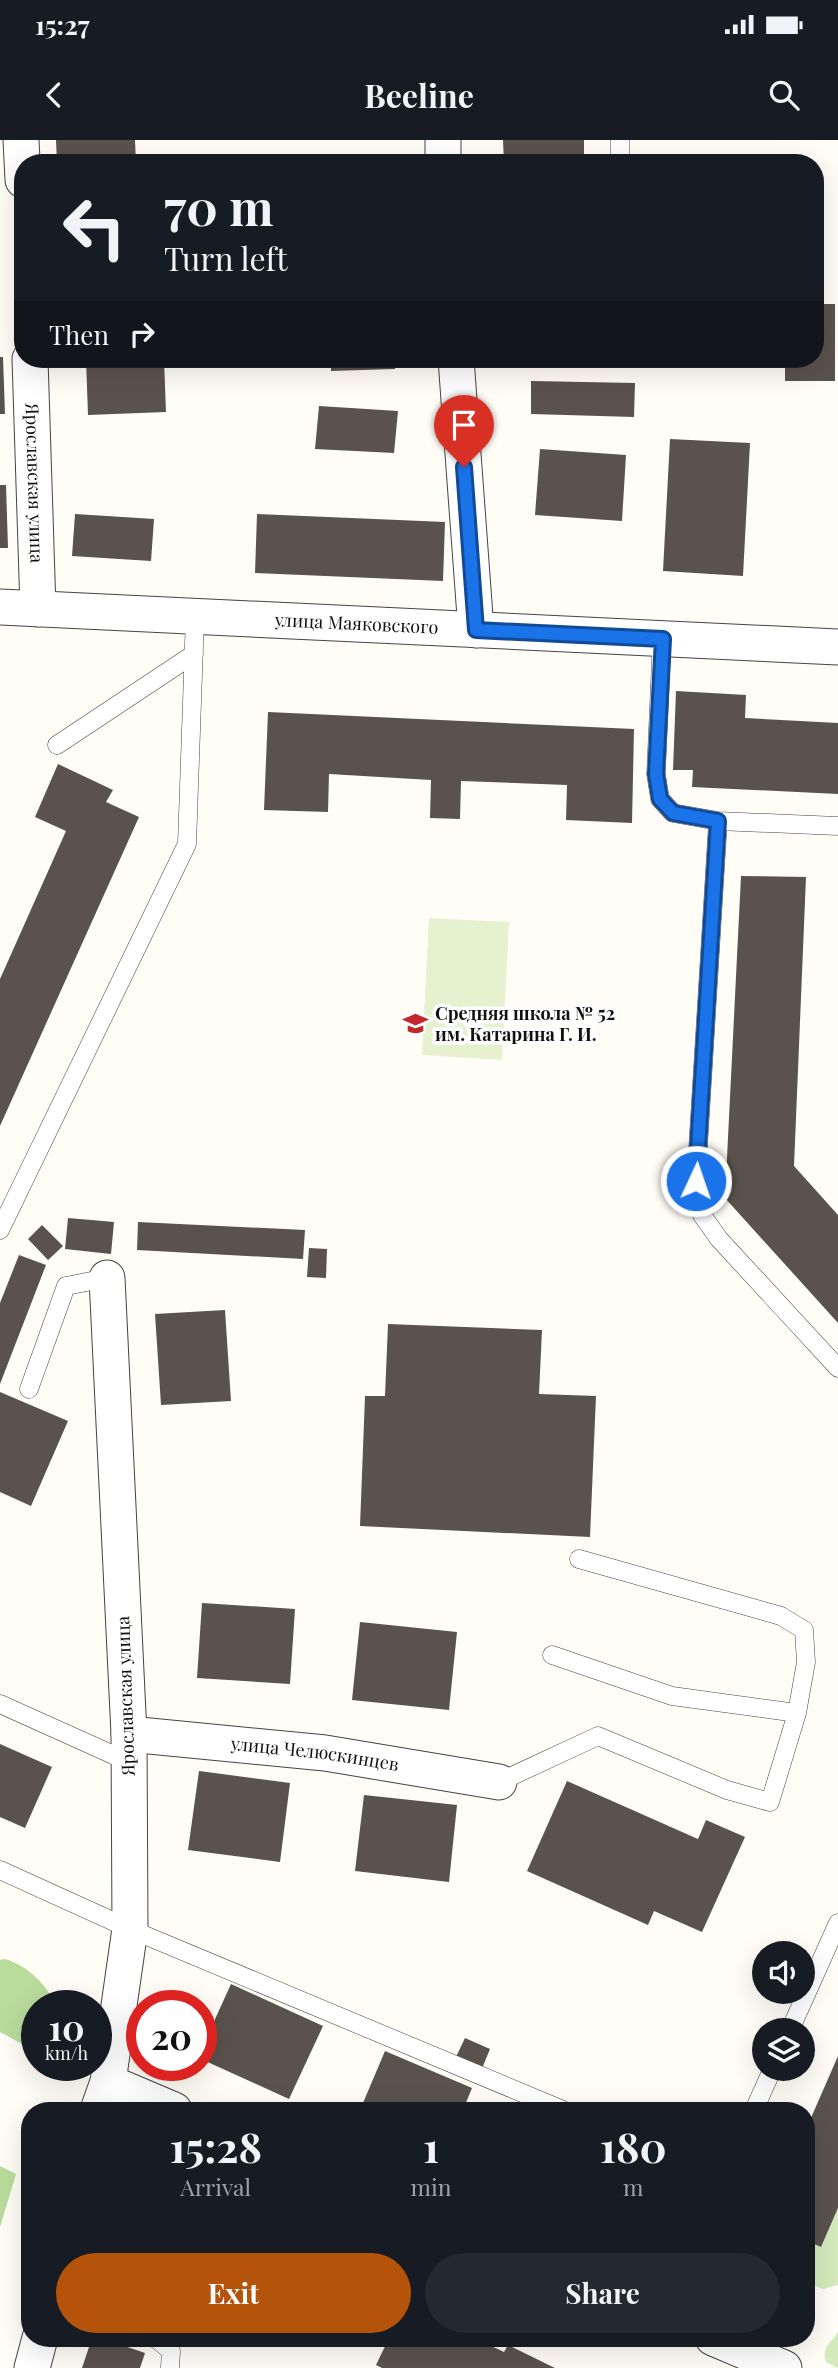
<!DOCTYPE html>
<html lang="en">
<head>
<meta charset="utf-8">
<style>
	:root { --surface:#171b24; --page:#242831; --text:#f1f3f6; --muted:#9ea1a6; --accent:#b45309 }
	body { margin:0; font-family:"Playfair Display",serif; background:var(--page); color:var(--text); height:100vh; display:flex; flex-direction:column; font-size:26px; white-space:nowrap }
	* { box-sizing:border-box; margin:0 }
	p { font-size:23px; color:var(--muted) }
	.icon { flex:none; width:38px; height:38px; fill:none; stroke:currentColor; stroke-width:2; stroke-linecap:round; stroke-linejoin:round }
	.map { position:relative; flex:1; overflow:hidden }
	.drawer { position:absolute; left:21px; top:1962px; width:794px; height:245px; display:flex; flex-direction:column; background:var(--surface); border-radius:28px; box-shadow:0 7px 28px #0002 }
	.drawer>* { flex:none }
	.top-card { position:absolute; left:14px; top:14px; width:810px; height:214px; border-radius:28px; box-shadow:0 7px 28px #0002; background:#171b24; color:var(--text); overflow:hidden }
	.controls { position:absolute; left:752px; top:1801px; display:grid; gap:14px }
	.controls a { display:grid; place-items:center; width:63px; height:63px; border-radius:50%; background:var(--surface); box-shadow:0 7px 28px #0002; font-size:35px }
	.speed { position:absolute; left:21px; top:1850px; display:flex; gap:14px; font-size:35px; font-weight:700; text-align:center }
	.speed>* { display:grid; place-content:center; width:91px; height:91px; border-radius:50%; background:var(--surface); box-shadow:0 7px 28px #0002; line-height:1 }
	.speed small { font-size:18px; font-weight:400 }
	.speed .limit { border:10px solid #d22; background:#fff; color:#111 }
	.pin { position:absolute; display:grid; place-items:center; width:60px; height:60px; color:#fff; margin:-72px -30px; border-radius:50% 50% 50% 0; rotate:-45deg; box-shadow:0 0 7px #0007 }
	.pin .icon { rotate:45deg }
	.me { position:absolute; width:77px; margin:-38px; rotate:3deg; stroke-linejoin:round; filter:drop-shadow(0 0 5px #0008) }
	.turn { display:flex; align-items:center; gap:24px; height:147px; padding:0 35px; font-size:32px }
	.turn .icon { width:91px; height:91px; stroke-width:2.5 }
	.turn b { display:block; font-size:49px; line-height:60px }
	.then { display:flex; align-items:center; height:66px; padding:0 35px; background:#0003; gap:14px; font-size:26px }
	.eta { display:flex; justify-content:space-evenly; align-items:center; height:119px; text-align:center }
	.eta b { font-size:42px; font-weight:700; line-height:49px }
	.primary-button { display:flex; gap:14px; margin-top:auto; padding:14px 35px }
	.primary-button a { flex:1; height:80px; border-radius:42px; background:var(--accent); color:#fff; font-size:28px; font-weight:700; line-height:80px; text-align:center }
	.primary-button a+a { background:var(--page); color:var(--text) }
	.status { display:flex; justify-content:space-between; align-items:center; height:49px; padding:0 35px; background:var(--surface); direction:ltr }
	.status svg { height:19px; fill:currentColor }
	header { display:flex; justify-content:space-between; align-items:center; height:91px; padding:0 35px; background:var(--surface); font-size:32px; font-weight:700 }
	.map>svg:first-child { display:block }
	.green { fill:#d5ebbd }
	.forest { fill:#b9dc9c }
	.pitch { fill:#e6f2cf }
	.building { fill:#5a524d }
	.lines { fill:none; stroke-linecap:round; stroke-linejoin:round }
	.lane-casing { stroke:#444; stroke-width:19 }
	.street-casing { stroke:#444; stroke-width:37 }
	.lane { stroke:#fff; stroke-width:18 }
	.street { stroke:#fff; stroke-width:35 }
	.route-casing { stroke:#114b97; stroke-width:18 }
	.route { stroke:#1a73e8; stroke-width:12 }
	.labels { text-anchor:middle; stroke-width:7; stroke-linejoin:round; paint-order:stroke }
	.street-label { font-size:18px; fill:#111; stroke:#fff }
	.poi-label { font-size:18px; font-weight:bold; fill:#111; stroke:#fff; text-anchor:start }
</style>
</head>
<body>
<div class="status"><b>15:27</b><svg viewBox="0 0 49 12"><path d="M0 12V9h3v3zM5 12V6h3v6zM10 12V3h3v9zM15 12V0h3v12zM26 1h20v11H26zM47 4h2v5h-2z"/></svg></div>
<header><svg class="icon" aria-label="back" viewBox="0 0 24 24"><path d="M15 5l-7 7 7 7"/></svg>Beeline<svg class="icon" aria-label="search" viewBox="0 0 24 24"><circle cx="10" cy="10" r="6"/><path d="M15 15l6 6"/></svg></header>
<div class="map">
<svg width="838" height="2228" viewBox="0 0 838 2228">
	<rect width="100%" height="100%" fill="#fffdf5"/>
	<!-- green -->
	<path class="green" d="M838,2068V2145L823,2149L807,2142V2101L821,2107Z
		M838,2192V2228L826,2222C821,2206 831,2204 838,2192Z"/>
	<!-- forest -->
	<path class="forest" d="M5,1819C27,1825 47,1845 56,1865L37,1866V1912L0,1892V1820Z
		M0,2026L16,2034L0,2087Z"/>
	<!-- pitch -->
	<path class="pitch" d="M429,778L509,782L502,920L422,915Z"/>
	<!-- building -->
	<path class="building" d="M56,0H135L136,23H57Z
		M503,0H584V23H504Z
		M816,164H835V241H785V219H816Z
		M0,217H3L5,274H0Z
		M86,219H164L166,272L88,275Z
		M331,219H395V229L331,231Z
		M531,241L635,243L634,277L531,274Z
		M319,266L398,271L394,313L315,309Z
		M670,299L750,303L743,436L663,431Z
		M540,309L626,315L622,381L535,375Z
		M0,345H6L8,408H0Z
		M75,374L154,379L151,421L72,416Z
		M257,374L445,382L443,441L255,433Z
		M676,551L746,555L745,578L838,583V654L692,647L693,630H673Z
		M268,572L634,589L632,683L566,680L567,645L461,641L460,679L430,678L431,640L329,634L328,672L264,670Z
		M58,624L113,650L106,662L139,677L0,986V839L66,691L35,677Z
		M741,736L806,737L794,1026L838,1075V1183L725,1058Z
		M68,1078L114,1082L111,1114L65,1109Z
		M138,1082L305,1090L303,1119L137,1110Z
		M42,1085L63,1106L48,1120L28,1099Z
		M309,1108L327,1109L326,1138L307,1137Z
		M19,1115L46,1125L0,1244V1163Z
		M225,1170L231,1261L161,1265L155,1174Z
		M388,1184L542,1190L539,1254L596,1256L590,1397L360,1386L365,1256H385Z
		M0,1252L68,1281L31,1366L0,1352Z
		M202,1463L295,1469L290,1544L197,1538Z
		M360,1482L457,1492L449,1570L352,1560Z
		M0,1604L52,1627L25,1688L0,1677Z
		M199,1631L290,1643L280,1722L188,1710Z
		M567,1641L698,1699L706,1680L745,1697L702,1792L654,1771L648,1785L527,1731Z
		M364,1655L457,1665L449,1742L355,1731Z
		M231,1844L323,1886L289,1959L201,1919V1910Z
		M465,1898L490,1909L481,1931L455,1919Z
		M385,1911L472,1948L463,1970H360Z
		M838,1916V2068L821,2107L807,2101V1987Z
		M92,2198H101L145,2213L140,2228H82Z
		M389,2198H474L504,2212L508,2205L555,2228H382L376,2225Z"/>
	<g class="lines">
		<defs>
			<path id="lane" d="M620,0V23
				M662,499L656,634L660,659L673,673L718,681L838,686
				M57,605L194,514
				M718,681L696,1041L702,1075L719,1099L838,1228
				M0,1090L187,704L195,477
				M29,1249L66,1146L107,1138
				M552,1515L672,1556L797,1573
				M0,1564L129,1622
				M499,1642L598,1596L727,1650L770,1662L797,1573L806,1522L804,1490L781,1476L579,1419
				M0,1730L130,1789L563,1970
				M790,1890L838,1783
				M754,1970L773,1928
				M155,2198L171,2211L170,2228"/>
			<g id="street">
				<path d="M21,0L23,40"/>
				<path d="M443,0V23"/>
				<path id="s1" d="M30,219L38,469"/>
				<path d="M456,219L476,490"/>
				<path id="s2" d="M0,467L838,507"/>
				<path id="s3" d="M129,1594L325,1613L499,1642"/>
				<path d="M108,1942L174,1970"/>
				<path d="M98,1970L108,1942L130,1789L129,1594L107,1138"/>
				<path d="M713,2198L784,2228"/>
				<path d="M32,2228L40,2198"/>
			</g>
		</defs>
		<!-- lane casing -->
		<use href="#lane" class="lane-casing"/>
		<!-- street casing -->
		<use href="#street" class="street-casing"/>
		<!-- lane -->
		<use href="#lane" class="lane"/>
		<!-- street -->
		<use href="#street" class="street"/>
	</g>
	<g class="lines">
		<defs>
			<path id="route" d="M464,327L476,490L663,499L656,634L660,659L673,673L718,681L696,1041"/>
		</defs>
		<!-- route casing -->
		<use href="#route" class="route-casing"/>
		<!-- route -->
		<use href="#route" class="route"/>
	</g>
	<!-- icons -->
	<defs>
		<symbol id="school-bare" viewBox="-9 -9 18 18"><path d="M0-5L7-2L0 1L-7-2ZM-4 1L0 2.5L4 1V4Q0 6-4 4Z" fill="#c4262e" stroke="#fff" stroke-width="2.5" paint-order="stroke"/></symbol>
	</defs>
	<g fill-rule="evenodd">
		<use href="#school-bare" x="398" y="866" width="35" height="35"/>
	</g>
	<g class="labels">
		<!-- street labels -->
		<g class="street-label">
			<text dy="6" stroke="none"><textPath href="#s1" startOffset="124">Ярославская улица</textPath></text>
			<text dy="6" stroke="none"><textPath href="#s2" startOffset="357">улица Маяковского</textPath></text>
			<text transform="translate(126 1556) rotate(-92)" y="6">Ярославская улица</text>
			<text dy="6" stroke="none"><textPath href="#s3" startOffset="187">улица Челюскинцев</textPath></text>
		</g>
		<!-- poi labels -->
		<g class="poi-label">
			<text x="435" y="880">Средняя школа № 52<tspan x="435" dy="21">им. Катарина Г. И.</tspan></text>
		</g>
	</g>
</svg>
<div class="controls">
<a><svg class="icon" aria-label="sound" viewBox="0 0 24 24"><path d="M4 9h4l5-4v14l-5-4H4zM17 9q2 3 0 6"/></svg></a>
<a><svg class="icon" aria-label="layers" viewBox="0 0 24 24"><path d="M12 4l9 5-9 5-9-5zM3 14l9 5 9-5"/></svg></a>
</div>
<div class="speed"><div>10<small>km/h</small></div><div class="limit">20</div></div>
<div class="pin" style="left:464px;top:327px;background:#d93025"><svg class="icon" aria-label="arrive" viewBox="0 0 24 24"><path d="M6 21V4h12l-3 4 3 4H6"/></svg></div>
<svg class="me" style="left:696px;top:1041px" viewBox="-20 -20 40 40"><circle r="17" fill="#1a73e8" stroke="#fff" stroke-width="3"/><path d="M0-11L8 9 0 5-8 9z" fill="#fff"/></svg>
<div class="top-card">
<div class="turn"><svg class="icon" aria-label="left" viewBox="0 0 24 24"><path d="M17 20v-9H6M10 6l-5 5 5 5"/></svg><div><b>70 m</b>Turn left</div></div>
<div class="then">Then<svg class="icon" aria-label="right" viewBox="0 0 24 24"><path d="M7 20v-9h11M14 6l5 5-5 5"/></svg></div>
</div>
<section class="drawer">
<div class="eta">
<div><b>15:28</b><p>Arrival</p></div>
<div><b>1</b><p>min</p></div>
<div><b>180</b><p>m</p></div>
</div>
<div class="primary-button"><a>Exit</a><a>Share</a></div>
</section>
</div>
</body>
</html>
